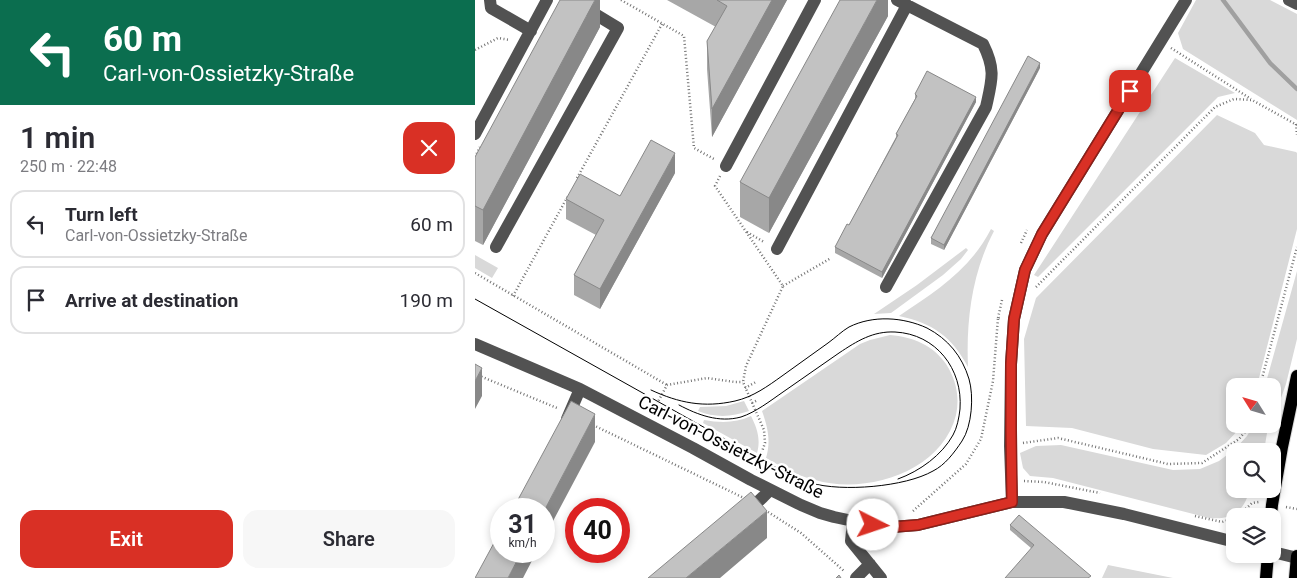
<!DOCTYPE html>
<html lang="en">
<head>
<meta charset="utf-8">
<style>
	:root { --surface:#fff; --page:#f7f7f7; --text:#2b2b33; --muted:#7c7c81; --line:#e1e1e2; --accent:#d93025 }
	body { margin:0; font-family:Roboto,sans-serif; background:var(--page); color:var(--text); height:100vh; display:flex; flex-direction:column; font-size:19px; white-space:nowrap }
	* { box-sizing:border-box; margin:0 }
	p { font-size:16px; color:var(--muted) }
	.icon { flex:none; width:28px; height:28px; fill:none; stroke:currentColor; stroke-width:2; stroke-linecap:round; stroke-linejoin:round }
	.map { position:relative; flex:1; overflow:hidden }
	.panel { display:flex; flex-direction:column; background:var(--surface); width:475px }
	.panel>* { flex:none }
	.guide { background:#0b6e4f; color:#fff; overflow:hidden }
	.needle { width:32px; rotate:307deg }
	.fabs { position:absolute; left:751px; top:378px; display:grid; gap:10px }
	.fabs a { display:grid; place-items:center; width:55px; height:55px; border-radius:10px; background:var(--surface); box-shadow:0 2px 8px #0003; font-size:25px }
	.speed { position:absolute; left:15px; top:498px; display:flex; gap:10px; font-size:25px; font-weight:700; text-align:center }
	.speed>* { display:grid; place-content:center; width:65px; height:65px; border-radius:50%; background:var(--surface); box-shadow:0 2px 8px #0003; line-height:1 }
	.speed small { font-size:12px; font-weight:400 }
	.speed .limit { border:8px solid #d22; background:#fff; color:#111 }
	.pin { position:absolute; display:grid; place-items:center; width:42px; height:42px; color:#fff; margin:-21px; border-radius:10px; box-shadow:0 2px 8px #0006 }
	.me { position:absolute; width:55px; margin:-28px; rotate:94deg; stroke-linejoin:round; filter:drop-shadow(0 0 4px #0008) }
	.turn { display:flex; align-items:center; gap:18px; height:105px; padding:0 20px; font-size:22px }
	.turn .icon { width:65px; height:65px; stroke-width:2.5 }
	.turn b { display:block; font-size:35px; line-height:42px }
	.round { display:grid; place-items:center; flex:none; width:52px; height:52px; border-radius:15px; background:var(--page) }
	.head { display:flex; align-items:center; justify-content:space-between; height:85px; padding:0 20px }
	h1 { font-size:30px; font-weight:600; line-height:38px }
	.button { display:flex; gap:10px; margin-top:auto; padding:10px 20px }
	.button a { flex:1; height:58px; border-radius:15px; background:var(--accent); color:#fff; font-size:20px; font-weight:600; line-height:58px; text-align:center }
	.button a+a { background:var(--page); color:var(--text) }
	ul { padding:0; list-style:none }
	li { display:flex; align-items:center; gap:15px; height:68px; margin:0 10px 8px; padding:0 10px; border:2px solid var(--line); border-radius:15px }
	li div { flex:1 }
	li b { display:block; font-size:19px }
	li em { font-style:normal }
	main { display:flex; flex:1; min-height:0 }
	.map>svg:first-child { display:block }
	.green { fill:#d9d9d9 }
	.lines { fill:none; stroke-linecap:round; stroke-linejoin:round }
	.stream { stroke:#a0a0a0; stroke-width:4.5 }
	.major-casing { stroke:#dbdbdb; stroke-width:14 }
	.path { stroke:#747474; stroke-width:2.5; stroke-dasharray:1 2.5; stroke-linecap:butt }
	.minor { stroke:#525252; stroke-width:12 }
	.major { stroke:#000; stroke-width:12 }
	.tram { stroke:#000; stroke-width:1 }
	.wall { fill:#a7a7a7 }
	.shaded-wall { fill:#888 }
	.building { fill:#c2c2c2; stroke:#888 }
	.route-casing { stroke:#8d1f18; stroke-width:12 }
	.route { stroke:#d93025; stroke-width:9 }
	.labels { text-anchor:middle; stroke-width:5; stroke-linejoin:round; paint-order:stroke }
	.street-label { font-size:18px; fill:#000; stroke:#fff }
</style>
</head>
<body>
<main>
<section class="panel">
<div class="guide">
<div class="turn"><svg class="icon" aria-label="left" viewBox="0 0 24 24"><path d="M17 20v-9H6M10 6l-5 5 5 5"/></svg><div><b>60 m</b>Carl-von-Ossietzky-Straße</div></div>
</div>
<div class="head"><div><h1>1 min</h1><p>250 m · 22:48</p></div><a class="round" style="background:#d93025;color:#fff"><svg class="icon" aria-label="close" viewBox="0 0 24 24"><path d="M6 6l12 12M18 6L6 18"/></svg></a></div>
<ul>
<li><svg class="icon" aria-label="left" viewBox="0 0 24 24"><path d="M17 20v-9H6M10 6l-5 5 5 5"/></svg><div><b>Turn left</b><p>Carl-von-Ossietzky-Straße</p></div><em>60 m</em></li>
<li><svg class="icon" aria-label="arrive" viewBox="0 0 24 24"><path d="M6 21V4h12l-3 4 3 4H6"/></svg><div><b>Arrive at destination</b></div><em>190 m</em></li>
</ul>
<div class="button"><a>Exit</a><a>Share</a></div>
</section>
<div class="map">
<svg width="822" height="578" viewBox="0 0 822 578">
	<rect width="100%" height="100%" fill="#fff"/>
	<!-- green -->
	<path class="green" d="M721,0H795L822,14V120L708,49L703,33Z
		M700,58L760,93L743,97L563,277L559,275Z
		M742,115L780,133L789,145L821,152L822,153V229L782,386H760V424H768L767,426L751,443L731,455L678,449L597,428L551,426L549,339L561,298Z
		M516,229L519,231C497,273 491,320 493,367C477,337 458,323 424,316C461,291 495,270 516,229Z
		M491,248L493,250L486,259L468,275L416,313L399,314L442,285Z
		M0,255L23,268L17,278L0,268Z
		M822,271V339L811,384L798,420V386H790Z
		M415,335C438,337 458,345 471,364C481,379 485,397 481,415C467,472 391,495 340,480C323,476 307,467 291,458C296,441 293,428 287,411L385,344L395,340Z
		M269,401L274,411C257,417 240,418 223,411L225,407L251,406Z
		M276,416C282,428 286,439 282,453L228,423L229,420C246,423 261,423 276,416Z
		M779,424H796L792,433L789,451H760V489H784L782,496L773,495C767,514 753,520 734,518L578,478L555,476L548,468L545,453L561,446L586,445L698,470L725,469L744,461L760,449L772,436Z
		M633,565L698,578H627Z"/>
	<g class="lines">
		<!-- stream -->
		<path class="stream" d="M748,0L795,63L822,89"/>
		<defs>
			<path id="major" d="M796,516L797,505L807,447L822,376
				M791,578L793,554
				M820,578L822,556"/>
		</defs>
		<!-- major casing -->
		<use href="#major" class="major-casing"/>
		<!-- path -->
		<path class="path" d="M146,0L209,36L219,148L239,159
			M696,48L776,99
			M0,50L23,38L35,40
			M821,124L822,135
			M0,157L5,147
			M245,176L240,186L308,286L271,366L268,382L289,430L290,443L281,469
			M102,178L187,24
			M272,232L289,242
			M546,243L552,230
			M0,273L192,385
			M308,286L356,258
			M561,287L740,107L759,99L777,100L822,125
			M38,296L93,196
			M523,318L527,300
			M0,374L82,408
			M785,386L822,247
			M270,388L281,382
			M277,403L283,400
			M177,413L192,385L232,378L260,382H268
			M118,425L269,498
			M548,443L583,438L693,464L727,463L764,439L774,427L775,424
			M549,481L569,482L625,493
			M811,507L822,509
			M438,511L491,464L506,439L518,381L523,318H525
			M293,512L326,533L369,571
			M720,516L747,522L760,518
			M763,516L777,503L784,502"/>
		<!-- minor -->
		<path class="minor" d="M15,0L16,8L56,31
			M814,0L822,4
			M0,134L72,0
			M251,166L340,0
			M21,247L143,28L97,0
			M302,249L432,5
			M411,287L511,107C517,80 521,70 508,44L422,0
			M0,344L105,389L218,448L276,480L326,505L345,513L359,517L378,521L417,527L443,525L537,502H589L649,514L760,542
			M92,419L105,389
			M537,502L535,446L536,364L539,319L550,270L567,234L711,0
			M272,512L288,497L295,490
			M378,521L376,541L406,578
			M798,552L822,558
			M381,578L395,564"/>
		<!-- major -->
		<use href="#major" class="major"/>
		<!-- tram -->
		<path class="tram" d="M0,299L298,466C310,472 323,479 336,483C367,492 430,487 458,471C470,465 479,453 487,441C497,426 499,396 494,379C487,356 473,339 452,328C428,317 398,315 374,327C367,331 360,338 353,343C338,354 322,365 307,376C293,386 278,397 260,401C229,408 204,403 176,390
			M204,405C223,415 244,423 266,417C281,412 295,401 308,392C327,379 345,366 364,353C382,341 398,331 420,332C461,334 488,369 485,409C484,418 482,428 478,435C467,455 445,471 423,479"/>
	</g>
	<!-- wall -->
	<path class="wall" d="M125,0V27L8,245L0,241V157Z
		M192,0H312L237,137L232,69V41L241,27Z
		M413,0V16L294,233L265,217V182Z
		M565,68L469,250L456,244V238Z
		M440,94L501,102L407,278L360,253V247L374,225L421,137V134L440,99Z
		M200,173L125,309L99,295V275L121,235L91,219V199L145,196Z
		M535,525L616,578L556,548L535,530Z"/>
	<!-- shaded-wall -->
	<path class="shaded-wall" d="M120,0H125V27L8,245V210Z
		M297,0H312L237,137V109Z
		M402,0H413V16L294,233V198Z
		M565,63V68L469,250V245Z
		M501,97V102L407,278V272Z
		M200,153V173L125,309V289Z
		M7,368V396L0,409V381Z
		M120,414V442L69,538V511Z
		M292,511V538L245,578H211Z
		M47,551H62L48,578H33Z"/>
	<!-- building -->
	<path class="building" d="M85,0H120L8,210L0,206V157Z
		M242,0H297L237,109L232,41L252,6Z
		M365,0H402L294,198L265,182Z
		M553,56L565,63L469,245L456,238Z
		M452,71L501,97L407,272L360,247L372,224L374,225L423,135L421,134L442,96L440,94Z
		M176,140L200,153L125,289L99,275L129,220L91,199L105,174L145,196Z
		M0,364L7,368L0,381Z
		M96,401L120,414L69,511V509H38Z
		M276,492L292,511L211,578H173Z
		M544,515L616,576L613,578H530L559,545L535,525Z
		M26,530V551H47L33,578H0Z
		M364,575L366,578H361Z"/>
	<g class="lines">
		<defs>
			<path id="route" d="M398,525L417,527L443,525L537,502L536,430V364L539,319L550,270L567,234L655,91"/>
		</defs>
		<!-- route casing -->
		<use href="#route" class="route-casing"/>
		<!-- route -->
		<use href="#route" class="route"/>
	</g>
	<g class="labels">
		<!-- street labels -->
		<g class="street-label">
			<text transform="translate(256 447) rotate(27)" y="6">Carl-von-Ossietzky-Straße</text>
		</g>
	</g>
</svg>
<div class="fabs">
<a><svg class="needle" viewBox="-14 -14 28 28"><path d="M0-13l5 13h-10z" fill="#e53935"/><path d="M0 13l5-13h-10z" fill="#7c7c81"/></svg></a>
<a><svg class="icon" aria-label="search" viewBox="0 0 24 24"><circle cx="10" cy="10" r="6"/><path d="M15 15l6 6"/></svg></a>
<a><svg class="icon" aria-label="layers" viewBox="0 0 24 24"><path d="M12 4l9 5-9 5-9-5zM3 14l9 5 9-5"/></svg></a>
</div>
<div class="speed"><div>31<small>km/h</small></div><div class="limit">40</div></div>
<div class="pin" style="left:655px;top:91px;background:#d93025"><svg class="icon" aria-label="arrive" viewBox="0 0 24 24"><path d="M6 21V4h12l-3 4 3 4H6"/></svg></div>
<svg class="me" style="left:398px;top:525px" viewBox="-20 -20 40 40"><circle r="19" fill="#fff"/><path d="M0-13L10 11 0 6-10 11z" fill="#d93025"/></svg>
</div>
</main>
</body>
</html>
